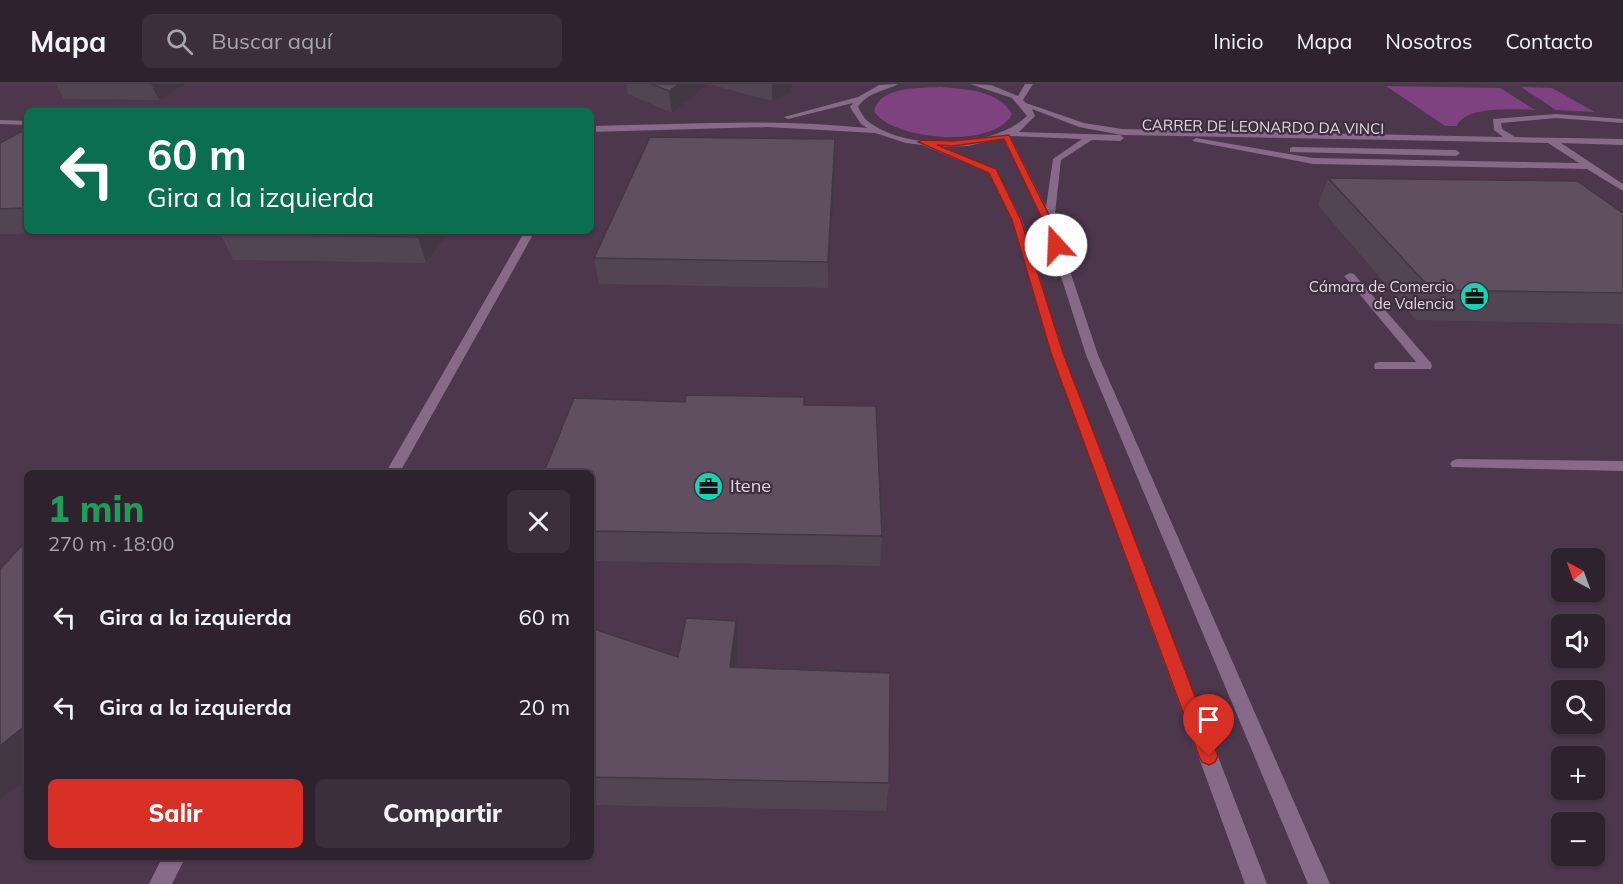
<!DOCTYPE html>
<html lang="es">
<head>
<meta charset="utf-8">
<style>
	:root { --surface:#2f222f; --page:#3b2f3b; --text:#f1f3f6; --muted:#a7a4aa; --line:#4a3f4b; --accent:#d93025 }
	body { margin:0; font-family:Mulish,sans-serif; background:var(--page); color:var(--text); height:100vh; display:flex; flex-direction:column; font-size:22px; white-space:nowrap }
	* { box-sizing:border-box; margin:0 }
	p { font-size:20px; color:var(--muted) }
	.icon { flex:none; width:33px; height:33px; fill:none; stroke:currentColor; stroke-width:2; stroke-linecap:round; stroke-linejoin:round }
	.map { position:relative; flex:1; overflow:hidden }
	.drawer { position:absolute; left:24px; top:386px; width:570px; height:390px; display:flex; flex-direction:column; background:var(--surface); border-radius:9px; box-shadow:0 2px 4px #0004,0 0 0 2px var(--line) }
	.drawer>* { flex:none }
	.guide { position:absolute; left:24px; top:24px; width:570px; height:126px; border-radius:9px; box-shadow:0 2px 4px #0004,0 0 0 2px var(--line); background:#0b6e4f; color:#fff; overflow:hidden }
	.needle { width:39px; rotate:319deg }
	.buttons { position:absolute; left:1551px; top:464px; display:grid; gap:12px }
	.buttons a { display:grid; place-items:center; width:54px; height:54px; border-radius:9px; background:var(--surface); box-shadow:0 2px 4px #0004,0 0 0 2px var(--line); font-size:30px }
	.pin { position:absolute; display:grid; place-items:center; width:51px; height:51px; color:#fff; margin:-62px -26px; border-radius:50% 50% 50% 0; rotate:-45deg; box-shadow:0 0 6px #0007 }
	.pin .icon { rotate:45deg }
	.me { position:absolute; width:66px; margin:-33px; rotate:340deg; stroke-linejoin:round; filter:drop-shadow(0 0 4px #0008) }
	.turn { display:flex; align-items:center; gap:21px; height:126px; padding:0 24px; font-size:27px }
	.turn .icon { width:78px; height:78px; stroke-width:2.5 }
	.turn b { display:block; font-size:42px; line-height:51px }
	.round { display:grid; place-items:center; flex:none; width:63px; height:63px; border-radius:9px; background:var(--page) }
	.head { display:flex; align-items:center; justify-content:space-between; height:102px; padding:0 24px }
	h1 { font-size:36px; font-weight:800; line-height:45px; color:#1e9e55 }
	.primary-button { display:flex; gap:12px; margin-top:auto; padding:12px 24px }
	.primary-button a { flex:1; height:69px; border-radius:9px; background:var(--accent); color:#fff; font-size:24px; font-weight:800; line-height:69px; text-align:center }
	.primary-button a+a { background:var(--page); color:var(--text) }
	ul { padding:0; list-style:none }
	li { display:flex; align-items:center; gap:18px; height:90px; padding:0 24px }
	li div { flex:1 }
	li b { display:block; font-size:22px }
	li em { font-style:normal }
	header { display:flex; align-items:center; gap:36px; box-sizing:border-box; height:84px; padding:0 30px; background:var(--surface); border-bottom:2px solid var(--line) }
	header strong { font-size:28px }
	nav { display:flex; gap:33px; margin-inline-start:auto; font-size:21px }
	.search { width:420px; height:54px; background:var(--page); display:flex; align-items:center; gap:15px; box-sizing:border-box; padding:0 21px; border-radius:9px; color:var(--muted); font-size:22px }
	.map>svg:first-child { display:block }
	.built { fill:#4c374d; fill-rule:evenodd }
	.green { fill:#7e4281 }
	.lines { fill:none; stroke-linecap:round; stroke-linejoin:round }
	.minor { fill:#866a87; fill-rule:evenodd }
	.wall { fill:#534453 }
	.shaded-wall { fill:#433743 }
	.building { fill:#604f60; stroke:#433743; stroke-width:1.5 }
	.route { fill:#d93025; stroke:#8d1f18; stroke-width:1.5 }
	.labels { text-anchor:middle; stroke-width:4.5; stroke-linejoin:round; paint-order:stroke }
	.far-street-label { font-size:15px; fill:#e1d6e1; stroke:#3f2e3f }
	.far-poi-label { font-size:15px; fill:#e1d6e1; stroke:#3f2e3f; text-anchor:end }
	.poi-label { font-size:18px; fill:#e1d6e1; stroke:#3f2e3f; text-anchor:start }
</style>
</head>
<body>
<header>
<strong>Mapa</strong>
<div class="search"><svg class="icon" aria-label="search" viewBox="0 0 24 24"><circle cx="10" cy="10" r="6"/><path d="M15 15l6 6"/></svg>Buscar aquí</div>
<nav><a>Inicio</a><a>Mapa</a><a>Nosotros</a><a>Contacto</a></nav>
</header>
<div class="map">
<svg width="1623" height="800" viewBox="0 0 1623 800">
	<rect width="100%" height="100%" fill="#3f2e3f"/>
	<!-- built -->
	<path class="built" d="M0,0H1623V800H0ZM27,27H591V147H27ZM27,388H591V772H27ZM1562,474H1594V507H1562ZM1562,540H1594V573H1562ZM1562,606H1594V639H1562ZM1562,672H1594V705H1562ZM1562,738H1594V771H1562Z"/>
	<!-- green -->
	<path class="green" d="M1386,2L1500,4L1535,26C1515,25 1464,22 1457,42H1445Z
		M940,3C964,5 999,6 1012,30C996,65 892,57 874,27C880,2 920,4 940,3Z
		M1521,3L1552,4L1595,28L1556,26Z"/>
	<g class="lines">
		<!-- minor -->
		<path class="minor" d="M898,0C883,8 868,8 858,23C861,28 864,35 869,38C907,67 993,65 1027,32L1012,14L970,0L991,1L1018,12L1025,0H1033L1023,16L1026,19L1084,39L1122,45L1503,53L1494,46L1493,35L1556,30L1623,35V39L1556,34L1501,39L1502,45L1515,53L1623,55V61L1561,59L1623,100V107L1587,85L1313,80L1192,57L1196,54L1313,74L1579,79L1548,59L1122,51L1079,43L1032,25L1035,32L1019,48L1120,51L1124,54L1120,57L1092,56L1061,76L1054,139L1098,271L1330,800H1308L1086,271L1044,139L1003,54L968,62L941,63L996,85L1022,136L1063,269L1267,800H1245L1051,269L1012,136L989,89L922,61L906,59L875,49L767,43L591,48V42C683,40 775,34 867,44L861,40L850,23L853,19L788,35L784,33L858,13L879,1ZM1010,52L1082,55L1053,75L1046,123Z
			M0,36L27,37V41L0,40Z
			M1293,63L1456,66L1460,69L1456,72L1290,68V64Z
			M525,147H535L400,388H386Z
			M1350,189L1354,190L1431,279L1432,282L1431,285H1375L1374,282L1375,279L1380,278H1416L1346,194L1344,192Z
			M1457,375L1623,377V387L1452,383L1450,380L1452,377Z
			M163,772H186L172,800H149Z"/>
	</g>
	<!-- wall -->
	<path class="wall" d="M56,0H185L159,16L64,15Z
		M626,0H708L672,29L628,10Z
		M708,0H792L789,10L772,17Z
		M27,49V147H128L11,150H0V59Z
		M835,55L828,204L599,200L594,174Z
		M1328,94L1623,129V240L1416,236L1318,121Z
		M225,147H450L426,179L233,176L221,150Z
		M804,313L805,321L882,452L880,482L591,477V388L685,318Z
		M591,544L678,573L738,567L736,583L889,699L886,727L591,721Z"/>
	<!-- shaded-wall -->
	<path class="shaded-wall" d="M151,0H185L159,16Z
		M679,0H708L672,29L669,7Z
		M772,0H792L789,10L772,17Z
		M835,55V78L828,204V178Z
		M423,147H450L426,179L418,153Z
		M736,537L738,567L733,612L730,583Z
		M27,640V695L0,715V662Z"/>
	<!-- building -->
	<path class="building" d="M651,0H679L669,7Z
		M20,48L27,49V124L0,125V59Z
		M650,53L835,55L828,178L594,174Z
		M1328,94L1577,97L1623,129V209L1432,206Z
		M225,147H423L418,153L221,150Z
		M686,311L804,313V321L876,322L882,452L591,447V388H544L574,314L685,318Z
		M27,456V640L0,662V485Z
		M686,534L736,537L730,583L890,589L889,699L591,693V544L678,573Z"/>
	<!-- route -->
	<path class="route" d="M1009,51L1053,139L1059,163L1051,161L1044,139L1004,55L953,62L937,61L996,85L1021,136L1063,269L1218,672L1215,678L1209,681L1202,678L1199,672L1051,269L1012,136L989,89L918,58L922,56L953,57Z"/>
	<!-- icons -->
	<defs>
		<symbol id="office-disc" viewBox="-11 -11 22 22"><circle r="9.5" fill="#13d5b4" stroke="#3f2e3f"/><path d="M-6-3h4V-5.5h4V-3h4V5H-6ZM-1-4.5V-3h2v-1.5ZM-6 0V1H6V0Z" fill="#111"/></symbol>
	</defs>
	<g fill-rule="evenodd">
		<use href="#office-disc" x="1458" y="196" width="33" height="33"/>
		<use href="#office-disc" x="692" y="386" width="33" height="33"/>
	</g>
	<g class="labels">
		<!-- far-street labels -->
		<g class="far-street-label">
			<text transform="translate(1263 43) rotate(1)" y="5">CARRER DE LEONARDO DA VINCI</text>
		</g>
		<!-- far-poi labels -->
		<g class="far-poi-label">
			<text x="1454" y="208">Cámara de Comercio<tspan x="1454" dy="17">de Valencia</tspan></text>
		</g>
		<!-- poi labels -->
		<g class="poi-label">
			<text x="730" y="408">Itene</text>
		</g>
	</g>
</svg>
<div class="buttons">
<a><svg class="needle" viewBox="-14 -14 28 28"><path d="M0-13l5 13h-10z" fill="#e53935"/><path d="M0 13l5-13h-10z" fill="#a7a4aa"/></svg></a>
<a><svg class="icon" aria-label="sound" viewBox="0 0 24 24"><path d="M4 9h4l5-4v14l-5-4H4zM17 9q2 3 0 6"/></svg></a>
<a><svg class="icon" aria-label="search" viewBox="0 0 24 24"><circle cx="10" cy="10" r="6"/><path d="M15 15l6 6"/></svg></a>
<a>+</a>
<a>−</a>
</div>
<div class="pin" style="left:1209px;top:672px;background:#d93025"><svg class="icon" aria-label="arrive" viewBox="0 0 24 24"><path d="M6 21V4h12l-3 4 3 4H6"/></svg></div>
<svg class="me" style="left:1056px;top:161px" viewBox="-20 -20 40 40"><circle r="19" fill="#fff"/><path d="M0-13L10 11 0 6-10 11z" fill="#d93025"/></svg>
<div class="guide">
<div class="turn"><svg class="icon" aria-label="left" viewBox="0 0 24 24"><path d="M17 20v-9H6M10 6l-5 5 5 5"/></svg><div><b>60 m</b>Gira a la izquierda</div></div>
</div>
<section class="drawer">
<div class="head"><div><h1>1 min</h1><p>270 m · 18:00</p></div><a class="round"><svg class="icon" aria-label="close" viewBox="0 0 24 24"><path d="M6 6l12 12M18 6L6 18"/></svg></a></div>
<ul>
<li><svg class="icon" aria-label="left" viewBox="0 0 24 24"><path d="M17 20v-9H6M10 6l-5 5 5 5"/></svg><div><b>Gira a la izquierda</b></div><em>60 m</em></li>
<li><svg class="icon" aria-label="left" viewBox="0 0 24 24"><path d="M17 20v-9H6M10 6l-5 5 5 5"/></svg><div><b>Gira a la izquierda</b></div><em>20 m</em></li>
</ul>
<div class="primary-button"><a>Salir</a><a>Compartir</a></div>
</section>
</div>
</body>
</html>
